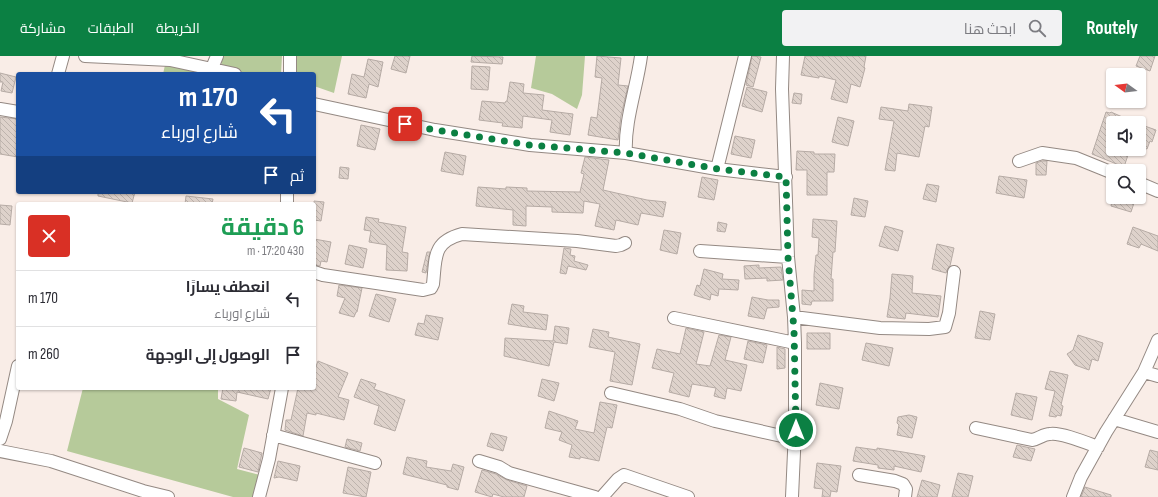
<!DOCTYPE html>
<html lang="ar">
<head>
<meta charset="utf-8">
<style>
	:root { --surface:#fff; --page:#f2f2f3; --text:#2b2b33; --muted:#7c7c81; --line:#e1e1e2; --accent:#0b8043 }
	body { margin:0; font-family:"Sofia Sans Condensed",Cairo,sans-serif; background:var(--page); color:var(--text); direction:rtl; height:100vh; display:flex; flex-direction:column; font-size:15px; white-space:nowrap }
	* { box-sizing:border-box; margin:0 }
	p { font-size:13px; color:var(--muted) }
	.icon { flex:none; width:22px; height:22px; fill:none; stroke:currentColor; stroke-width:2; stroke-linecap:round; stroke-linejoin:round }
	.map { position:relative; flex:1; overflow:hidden; direction:ltr }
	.side { position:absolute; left:16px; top:146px; width:300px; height:188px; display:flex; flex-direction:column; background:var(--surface); border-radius:4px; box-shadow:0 1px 3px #0004; direction:rtl }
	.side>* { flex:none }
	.banner { position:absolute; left:16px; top:16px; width:300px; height:122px; border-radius:4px; box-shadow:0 1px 3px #0004; direction:rtl; background:#1a4fa0; color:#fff; overflow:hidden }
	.needle { width:26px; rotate:285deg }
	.controls { position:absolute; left:1106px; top:12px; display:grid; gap:8px }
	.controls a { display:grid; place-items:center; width:40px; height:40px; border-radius:4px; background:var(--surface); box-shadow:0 1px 3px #0004; font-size:20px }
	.pin { position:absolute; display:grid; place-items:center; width:34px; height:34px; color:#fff; margin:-17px; border-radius:8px; box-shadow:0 2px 6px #0006 }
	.me { position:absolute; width:44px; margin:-22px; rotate:0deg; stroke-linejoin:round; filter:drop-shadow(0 0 3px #0008) }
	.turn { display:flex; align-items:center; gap:14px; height:84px; padding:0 12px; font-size:18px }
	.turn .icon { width:52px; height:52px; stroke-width:2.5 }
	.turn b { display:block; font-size:28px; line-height:34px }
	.then { display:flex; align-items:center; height:38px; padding:0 12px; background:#0003; gap:8px; font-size:15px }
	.round { display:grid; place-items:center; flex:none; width:42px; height:42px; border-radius:4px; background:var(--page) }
	.head { display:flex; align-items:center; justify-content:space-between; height:68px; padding:0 12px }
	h1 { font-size:24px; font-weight:700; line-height:30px; color:#1e9e55 }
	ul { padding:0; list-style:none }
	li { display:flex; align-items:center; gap:12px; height:56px; padding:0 12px; border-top:1px solid var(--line) }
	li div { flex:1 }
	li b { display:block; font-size:15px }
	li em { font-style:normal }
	header { display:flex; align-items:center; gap:24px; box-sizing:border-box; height:56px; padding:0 20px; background:var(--accent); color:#fff }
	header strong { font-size:19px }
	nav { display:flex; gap:22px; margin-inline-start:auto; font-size:14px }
	.search { width:280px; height:36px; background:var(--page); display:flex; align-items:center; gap:10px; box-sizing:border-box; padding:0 14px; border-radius:4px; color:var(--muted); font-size:15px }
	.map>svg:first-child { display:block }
	.green { fill:#b6ca9a }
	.building { fill:url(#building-back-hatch); stroke:#b6aba5 }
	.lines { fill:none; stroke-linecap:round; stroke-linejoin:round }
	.minor-casing { stroke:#948983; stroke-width:14 }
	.minor { stroke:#fff; stroke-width:12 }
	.route { stroke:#0b8043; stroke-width:7; stroke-dasharray:0 12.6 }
</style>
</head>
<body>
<header>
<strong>Routely</strong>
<div class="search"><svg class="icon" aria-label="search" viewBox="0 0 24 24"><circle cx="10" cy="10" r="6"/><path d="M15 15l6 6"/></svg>ابحث هنا</div>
<nav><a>الخريطة</a><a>الطبقات</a><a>مشاركة</a></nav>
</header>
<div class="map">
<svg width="1158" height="441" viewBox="0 0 1158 441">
	<defs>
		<pattern id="building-back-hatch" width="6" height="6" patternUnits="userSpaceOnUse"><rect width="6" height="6" fill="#ded2cb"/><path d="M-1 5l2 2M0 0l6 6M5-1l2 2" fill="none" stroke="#bdb3ad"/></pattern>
	</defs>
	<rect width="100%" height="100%" fill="#f9ede7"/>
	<!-- green -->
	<path class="green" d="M222,0H282L281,18H241L221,13Z
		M297,0H342L334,37L314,30V18H296Z
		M536,0H585L582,39L577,53L552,38L531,32Z
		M165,9L222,18H163Z
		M83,332H218V343L249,359L237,413L264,420L252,441H233L67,395Z"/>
	<!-- building -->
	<path class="building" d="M395,0H410L406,17L391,13Z
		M472,0L503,1L502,8L471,6Z
		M597,0L621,2L618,29L628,30L621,60L618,84L588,79L591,61L597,62L602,22L595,21Z
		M752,0L761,1L753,31L746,29Z
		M805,0H866L864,11L865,12L860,31L851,28L847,47L831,43L836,24L819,20V22L801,19Z
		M1140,0H1155L1150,15L1136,10Z
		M368,3L383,6L378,31L369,28L366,42L348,38L352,18L364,21Z
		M472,10L490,11L488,34L471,33Z
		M0,17L16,21L12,37L1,35L3,26H0Z
		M510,26L524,28L523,37L544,39L542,54L573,58L570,79L550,76L552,64L523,60L522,72L502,70L503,67L479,64L482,45L505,47L506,45H507Z
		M747,31L767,36L762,56L742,50Z
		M794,37L802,38L801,48L792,47Z
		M909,48L932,51L929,71L925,70L919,101L897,97L895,115L885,114L894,65L879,63L881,51L908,55Z
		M1106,56L1110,57L1111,56L1136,67H1113V93H1130L1124,111L1092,98Z
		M0,61L18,63V101L0,98Z
		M838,61L854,65L848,90L832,86Z
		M1139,68L1156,74L1152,86L1150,85L1147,93L1139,90Z
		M361,69L380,73L375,94L357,90Z
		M735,80L755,84L751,102L731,98Z
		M797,95L814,96V98H835L834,116H827V139H807V114H796Z
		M445,96L466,100L463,119L441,115Z
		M585,101L609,104L603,134L647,144L666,146L663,161L641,157L638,169L616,164L614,174L595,170L600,148L584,145L583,157L552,156V151L526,150V170L513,169V154L476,150L478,131L506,133V131L527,132V135L580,136L584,118L581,117Z
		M1042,105H1047L1046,119H1036V107Z
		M340,111L349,112L348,123L339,122Z
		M999,120L1027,124L1024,142L996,137Z
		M702,121L718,124L714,144L698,141Z
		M927,128L939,130L936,146L923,143Z
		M98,136H135L132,147L98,140Z
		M186,140L213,143L212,148H185Z
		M1113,141H1136L1131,156L1111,150Z
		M854,142L868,145L865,161L851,159Z
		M314,145L324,146L321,165L314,164Z
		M0,149L12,150L10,169L0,168Z
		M366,161L379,163L378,166L406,171L402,196L408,197L407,215L386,214L387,189L369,186L371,175L364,174Z
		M813,163L837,165L835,196H833L831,223H833V245H812L811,249L802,248V234L814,235V219L816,199H818L819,182L812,181Z
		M718,166L727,168L725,176L717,175Z
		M885,170L903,175L898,195L879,190Z
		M1133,171L1158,180V195L1141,188L1139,192L1127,188Z
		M664,174L681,177L677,198L660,194Z
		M314,183L331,186L327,206L321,205L320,210L314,209Z
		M937,188L954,192L950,210L948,212L946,217L932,213Z
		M349,189L367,193L363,212L345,208Z
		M564,192L571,193L570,199L575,200L574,205L588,209L586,214L568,210L566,218L560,217Z
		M427,196H430L426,217L422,216Z
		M759,209V212L781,211L783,224L767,225V222L745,223L744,210Z
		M704,213L723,218L722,223L739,224L738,234L719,233L718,240L711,238L710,244L694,239L697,229L700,230Z
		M892,218L913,220L912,237L941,240L938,261L906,257L905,263L887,261L890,242Z
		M339,229L362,232L357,256H356L354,261L339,257L345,242L337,240Z
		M376,238L396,243L389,266L369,260Z
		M752,241L768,244H779V251L767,252L764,263L748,260Z
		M512,248L524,250L523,256L548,259L546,274L508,268Z
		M980,255L995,258L990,284L975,282Z
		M426,259L443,262L438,284L415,279L418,267L424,268Z
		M555,270L569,272L567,288L554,286L549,310L504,300L505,282L553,285Z
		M686,272L704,276L696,308L710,310L719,279L731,281L725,304L747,309L741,335L727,332L725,343L714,340L716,332L692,328L689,341L669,336L674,317L652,312L657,293L680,298Z
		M593,273L609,276L608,281L640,288L632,329L610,325L615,296L589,291Z
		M807,277H830V293H807Z
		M1078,279L1103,287L1098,305L1092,303L1089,314L1075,309L1067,298L1073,294Z
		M748,285L767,289L763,307L744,303Z
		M866,287L893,292L889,310L862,304Z
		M777,291L785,293V312L777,313Z
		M318,305L348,317L338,341L349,344L344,364L316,357V359L307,357L303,380L285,374L286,364H291L298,332H314V316Z
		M1050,315L1068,319L1061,349L1063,350L1061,360L1057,359L1056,361L1049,360L1055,335L1045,333Z
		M361,323L376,328L374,333L405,344L395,375L374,368L379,350L354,341Z
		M542,323L559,327L554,345L538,340Z
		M820,327L843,332L839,353L816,349Z
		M223,332H271L268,343L237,336L236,345L221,343Z
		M1016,337L1037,341L1032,364L1011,359Z
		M600,346L617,349L612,372L607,371L599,405L580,401V403L569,401L572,389L559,384L562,376L545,372L549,355L578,365L575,373L594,377Z
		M909,359L917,361L912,382L897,379L899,369L897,367L898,361Z
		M491,377L507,381L503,395L487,390Z
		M347,383L362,387L360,395L345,391Z
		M1017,389L1035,393L1031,405L1013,401Z
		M856,391L877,394V392L903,396L925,400L921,416L894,410V414L878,412V409L853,405Z
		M244,392L262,397L258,416L239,411Z
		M1150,394L1158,396V414L1145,411Z
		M407,401L427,405L426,411L451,415L453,408L464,411L458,434L447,431V429L403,418Z
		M278,405L300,410L297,425L279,421L274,422Z
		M817,407L841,410L837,436L831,435L830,441H822L823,433L814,432Z
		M348,411L371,416L366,441L343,437Z
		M482,414L496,418L507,424L527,430L524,441H504L493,438L492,441L475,436Z
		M958,417L973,420L968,441H952Z
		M922,424L940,429L937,441H917Z
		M1085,431L1111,439V441H1081Z"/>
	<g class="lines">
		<defs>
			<path id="minor" d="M85,0L170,4L235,18
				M783,0L782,33L788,201L794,261L795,287V374L792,441
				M212,12L217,0
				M58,18L63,0
				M290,18V0
				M314,48L435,74L530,89L626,97L717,113L786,121
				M0,53L18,56
				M626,97C624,66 637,31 641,0
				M1019,105L1042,97L1076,102L1113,117
				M717,113L745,0
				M1139,127L1158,135
				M287,148V136
				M700,195L788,201
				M314,216L323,219L423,234L431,232L433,228C436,202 432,186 462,178L577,185L616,190L621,189L625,187
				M794,261L880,272L929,273L945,271L949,257L954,216
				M674,262L795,287
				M1144,316L1158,320
				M611,337L680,353L715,365L795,383
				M1114,363L1158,376
				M976,372L1032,384C1039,383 1043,378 1050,378C1060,376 1087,387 1098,391
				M273,379L375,407
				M0,383L6,365L18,310
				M0,395L51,405L143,435L168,441
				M479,405L499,411L509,417L595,441
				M859,419L895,425L903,428L906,433L905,441
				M259,441L269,403L282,332
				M602,441L618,423L624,419L688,441
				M1073,441L1081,421L1106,376L1144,316L1158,284"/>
		</defs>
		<!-- minor casing -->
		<use href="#minor" class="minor-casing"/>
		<!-- minor -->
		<use href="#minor" class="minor"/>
	</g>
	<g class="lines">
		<!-- route -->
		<path class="route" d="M405,68L435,74L530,89L626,97L718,113L786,121L788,201L794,274L796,374"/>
	</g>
</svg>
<div class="controls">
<a><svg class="needle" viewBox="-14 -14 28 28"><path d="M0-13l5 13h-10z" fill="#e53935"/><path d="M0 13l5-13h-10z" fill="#7c7c81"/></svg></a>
<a><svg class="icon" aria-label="sound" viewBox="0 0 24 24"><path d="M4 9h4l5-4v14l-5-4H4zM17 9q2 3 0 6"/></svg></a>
<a><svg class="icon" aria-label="search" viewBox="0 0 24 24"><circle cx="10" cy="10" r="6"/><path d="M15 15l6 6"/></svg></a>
</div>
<div class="pin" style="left:405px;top:68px;background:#d93025"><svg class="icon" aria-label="arrive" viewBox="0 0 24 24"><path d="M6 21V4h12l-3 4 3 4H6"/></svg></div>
<svg class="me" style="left:796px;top:374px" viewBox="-20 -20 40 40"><circle r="17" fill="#0b8043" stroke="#fff" stroke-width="3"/><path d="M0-11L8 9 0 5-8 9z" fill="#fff"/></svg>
<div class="banner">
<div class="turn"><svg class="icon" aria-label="left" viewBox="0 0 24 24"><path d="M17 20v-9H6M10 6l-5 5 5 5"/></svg><div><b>170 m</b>شارع اورباء</div></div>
<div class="then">ثم<svg class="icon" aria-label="arrive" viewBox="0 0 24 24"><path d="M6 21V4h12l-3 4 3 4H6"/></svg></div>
</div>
<section class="side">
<div class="head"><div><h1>6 دقيقة</h1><p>430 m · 17:20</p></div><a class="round" style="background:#d93025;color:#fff"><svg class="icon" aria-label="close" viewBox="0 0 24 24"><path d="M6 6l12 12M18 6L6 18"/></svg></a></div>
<ul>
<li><svg class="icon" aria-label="left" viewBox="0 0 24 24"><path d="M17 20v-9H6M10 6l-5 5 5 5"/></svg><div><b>انعطف يسارًا</b><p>شارع اورباء</p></div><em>170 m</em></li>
<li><svg class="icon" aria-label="arrive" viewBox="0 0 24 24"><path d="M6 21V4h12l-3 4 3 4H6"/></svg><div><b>الوصول إلى الوجهة</b></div><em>260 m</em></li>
</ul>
</section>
</div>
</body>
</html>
